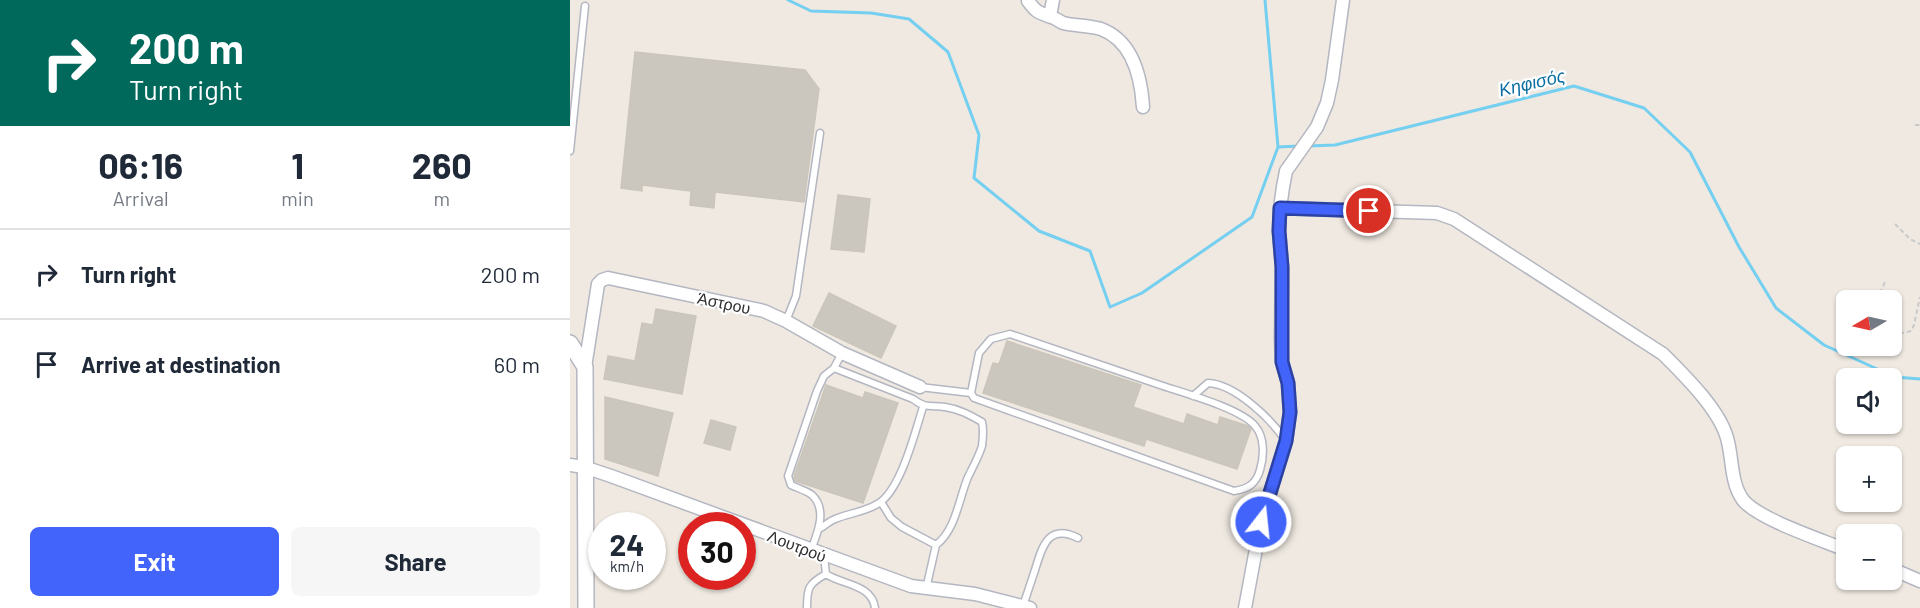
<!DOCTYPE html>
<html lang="en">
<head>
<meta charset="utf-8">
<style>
	:root { --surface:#fff; --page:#f6f6f7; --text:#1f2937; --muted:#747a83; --line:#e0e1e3; --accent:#4264fb }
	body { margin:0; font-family:Barlow,sans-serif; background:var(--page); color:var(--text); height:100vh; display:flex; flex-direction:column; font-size:22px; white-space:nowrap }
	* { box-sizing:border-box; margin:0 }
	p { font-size:20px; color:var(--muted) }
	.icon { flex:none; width:33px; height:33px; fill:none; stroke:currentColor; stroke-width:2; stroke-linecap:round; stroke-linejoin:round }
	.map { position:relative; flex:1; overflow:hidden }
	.panel { display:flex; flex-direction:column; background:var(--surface); width:570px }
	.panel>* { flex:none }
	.guide { background:#00695c; color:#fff; overflow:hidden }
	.needle { width:39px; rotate:261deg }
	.fabs { position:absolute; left:1266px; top:290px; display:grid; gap:12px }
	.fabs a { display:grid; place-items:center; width:66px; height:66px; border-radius:9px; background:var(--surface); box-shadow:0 2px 4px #0004; font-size:30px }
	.speed { position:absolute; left:18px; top:512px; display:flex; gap:12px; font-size:30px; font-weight:700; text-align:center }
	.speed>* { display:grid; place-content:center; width:78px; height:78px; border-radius:50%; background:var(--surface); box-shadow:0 2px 4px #0004; line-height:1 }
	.speed small { font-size:15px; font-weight:400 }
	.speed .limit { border:9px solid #d22; background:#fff; color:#111 }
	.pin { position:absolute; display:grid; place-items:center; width:51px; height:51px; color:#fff; margin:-26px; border:3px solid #fff; border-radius:50%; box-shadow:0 2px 6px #0007 }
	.me { position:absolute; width:66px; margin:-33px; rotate:16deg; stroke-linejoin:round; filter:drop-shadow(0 0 4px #0008) }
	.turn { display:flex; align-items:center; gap:21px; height:126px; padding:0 30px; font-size:27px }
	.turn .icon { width:78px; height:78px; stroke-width:2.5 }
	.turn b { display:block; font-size:42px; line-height:51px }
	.eta { display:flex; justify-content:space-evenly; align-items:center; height:102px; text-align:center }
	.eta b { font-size:36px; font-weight:700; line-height:42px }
	.action { display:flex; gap:12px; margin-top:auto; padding:12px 30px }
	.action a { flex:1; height:69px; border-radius:9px; background:var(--accent); color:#fff; font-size:24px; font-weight:700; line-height:69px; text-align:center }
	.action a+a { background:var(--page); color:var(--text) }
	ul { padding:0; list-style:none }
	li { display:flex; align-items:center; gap:18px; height:90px; padding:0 30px; border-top:2px solid var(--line) }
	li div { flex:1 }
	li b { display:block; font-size:22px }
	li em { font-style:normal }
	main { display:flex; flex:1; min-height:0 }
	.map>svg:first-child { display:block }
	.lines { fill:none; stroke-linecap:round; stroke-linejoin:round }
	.stream { stroke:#75cff0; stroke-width:3 }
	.building { fill:#cbc7bf; stroke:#cbc5ba; stroke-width:1.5 }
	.service-casing { stroke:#b4b7c1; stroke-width:9 }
	.minor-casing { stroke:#b4b7c1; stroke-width:15 }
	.tertiary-casing { stroke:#b4b7c1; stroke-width:18 }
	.path { stroke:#c9c9c9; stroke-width:2; stroke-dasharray:4.5 3; stroke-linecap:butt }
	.service { stroke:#fff; stroke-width:6 }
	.minor { stroke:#fff; stroke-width:12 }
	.tertiary { stroke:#fff; stroke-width:15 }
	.route-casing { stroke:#2b41a3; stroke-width:15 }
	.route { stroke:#4264fb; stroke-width:10 }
	.labels { text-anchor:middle; stroke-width:4.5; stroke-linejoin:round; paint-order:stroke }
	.street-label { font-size:16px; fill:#2e2e2e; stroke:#fff }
	.water-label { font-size:18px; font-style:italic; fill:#0d6fa3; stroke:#fff }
</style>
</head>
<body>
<main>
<section class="panel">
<div class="guide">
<div class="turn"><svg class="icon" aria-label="right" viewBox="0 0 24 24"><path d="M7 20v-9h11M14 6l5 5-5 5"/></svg><div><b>200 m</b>Turn right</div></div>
</div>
<div class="eta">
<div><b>06:16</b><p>Arrival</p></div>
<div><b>1</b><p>min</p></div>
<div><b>260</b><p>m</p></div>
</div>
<ul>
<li><svg class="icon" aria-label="right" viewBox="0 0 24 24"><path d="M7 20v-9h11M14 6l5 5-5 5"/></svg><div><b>Turn right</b></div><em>200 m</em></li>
<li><svg class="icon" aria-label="arrive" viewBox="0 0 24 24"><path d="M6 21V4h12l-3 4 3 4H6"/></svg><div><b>Arrive at destination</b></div><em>60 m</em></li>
</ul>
<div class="action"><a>Exit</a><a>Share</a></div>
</section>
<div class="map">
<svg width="1350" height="608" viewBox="0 0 1350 608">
	<rect width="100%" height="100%" fill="#efe9e1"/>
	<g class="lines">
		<!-- stream -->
		<path class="stream" d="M218,0L241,11L301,13L339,19L378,52L409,135L404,178L469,231L520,251L540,307L572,293L682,217L708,147
			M695,0L708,147L729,146
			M739,146L765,145L1004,86L1074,108L1120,152L1169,247L1206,308L1254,345L1325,377L1350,379"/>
	</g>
	<!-- building -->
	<path class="building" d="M65,52L235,70L249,89L234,202L145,192L144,208L120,205L121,191L72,185V191L51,188Z
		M268,195L300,199L294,252L261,249Z
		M259,293L326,326L311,358L243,326Z
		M86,309L126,316L112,394L34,379L38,356L65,361L72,323L83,325Z
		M437,341L571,385L563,407L614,424L617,414L648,425L650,417L678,426L681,429L667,469L576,439L574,446L413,393L423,363L429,364Z
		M256,385L293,398L295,392L328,403L293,503L225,481L224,476Z
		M35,397L103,413L88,476L35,459Z
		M141,420L166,427L160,450L134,443Z"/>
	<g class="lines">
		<defs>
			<path id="service" d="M0,151L15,6
				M216,321L226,296L250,133
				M264,368L343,399C356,409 361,405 375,407C389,409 400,415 412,422C414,430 413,438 412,446C409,456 403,467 398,477C389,498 386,530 366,545L332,527L321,518L311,502
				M350,387L401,393L404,398L664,491C678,489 686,484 690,470C694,457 695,437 685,426C672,409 614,393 593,386C542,369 491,351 440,334L421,339L409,353L401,393
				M623,396L638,383C665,384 701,419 715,440
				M249,529C254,526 260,521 265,519C279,513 296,512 309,503C331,489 345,432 353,407
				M241,550C247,534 258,510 242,495C237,491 227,488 221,485L218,476L247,391L254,376L264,368L272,353
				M254,556L256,574C272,585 302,584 305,608
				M356,589L366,545
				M453,606C457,594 461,582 465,570C472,547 478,523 508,538
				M237,608C237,588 238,584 256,574"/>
			<path id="minor" d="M458,1C467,13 468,12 481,17C485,18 489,21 493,23C505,26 518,25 531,29C563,41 571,76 573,107
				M480,16L483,0
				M710,208L867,213L884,219L1093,354C1114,375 1149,409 1157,438C1163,458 1160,482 1173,500C1188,519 1252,540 1276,550
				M15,367L28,284L32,280L38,278L194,311L216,321L272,353L350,387
				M0,465L14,467L41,476L341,586L405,594L460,608
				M1322,569L1350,581
				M675,608L691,522L716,441L720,413L718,383L712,362L711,339L712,267L709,231L710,208L713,187L716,171L747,127L757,103L762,80L773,0"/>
			<path id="tertiary" d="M0,343L15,367L16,608"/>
		</defs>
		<!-- service casing -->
		<use href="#service" class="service-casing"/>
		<!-- minor casing -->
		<use href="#minor" class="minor-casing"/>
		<!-- tertiary casing -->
		<use href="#tertiary" class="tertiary-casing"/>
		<!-- path -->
		<path class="path" d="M1345,125H1350
			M1325,224L1340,239L1350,244
			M1307,300L1315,282
			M1322,331L1333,333L1341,331L1344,325L1350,297"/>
		<!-- service -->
		<use href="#service" class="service"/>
		<!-- minor -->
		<use href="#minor" class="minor"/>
		<!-- tertiary -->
		<use href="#tertiary" class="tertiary"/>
	</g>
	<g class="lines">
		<defs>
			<path id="route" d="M691,522L716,441L720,412L718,383L712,362V267L709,231L710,208L799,211"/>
		</defs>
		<!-- route casing -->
		<use href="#route" class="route-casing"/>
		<!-- route -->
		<use href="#route" class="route"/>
	</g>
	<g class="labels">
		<!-- street labels -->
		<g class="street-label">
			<text transform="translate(154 303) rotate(12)" y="6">Άστρου</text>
			<text transform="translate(227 546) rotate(21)" y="6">Λουτρού</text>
		</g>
		<!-- water labels -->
		<g class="water-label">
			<text transform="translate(962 83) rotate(-13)" y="6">Κηφισός</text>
		</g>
	</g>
</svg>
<div class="fabs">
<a><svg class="needle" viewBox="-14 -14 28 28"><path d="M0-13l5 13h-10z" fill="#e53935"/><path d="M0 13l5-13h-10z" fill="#747a83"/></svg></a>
<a><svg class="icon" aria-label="sound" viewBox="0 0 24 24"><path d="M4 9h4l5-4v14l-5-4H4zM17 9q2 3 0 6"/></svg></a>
<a>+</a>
<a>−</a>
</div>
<div class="speed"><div>24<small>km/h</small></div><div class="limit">30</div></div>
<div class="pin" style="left:799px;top:211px;background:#d93025"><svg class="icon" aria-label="arrive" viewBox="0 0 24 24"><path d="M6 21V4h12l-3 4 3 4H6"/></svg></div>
<svg class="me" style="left:691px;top:522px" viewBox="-20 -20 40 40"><circle r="17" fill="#4264fb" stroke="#fff" stroke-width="3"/><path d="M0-11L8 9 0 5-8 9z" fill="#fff"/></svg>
</div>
</main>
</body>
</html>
